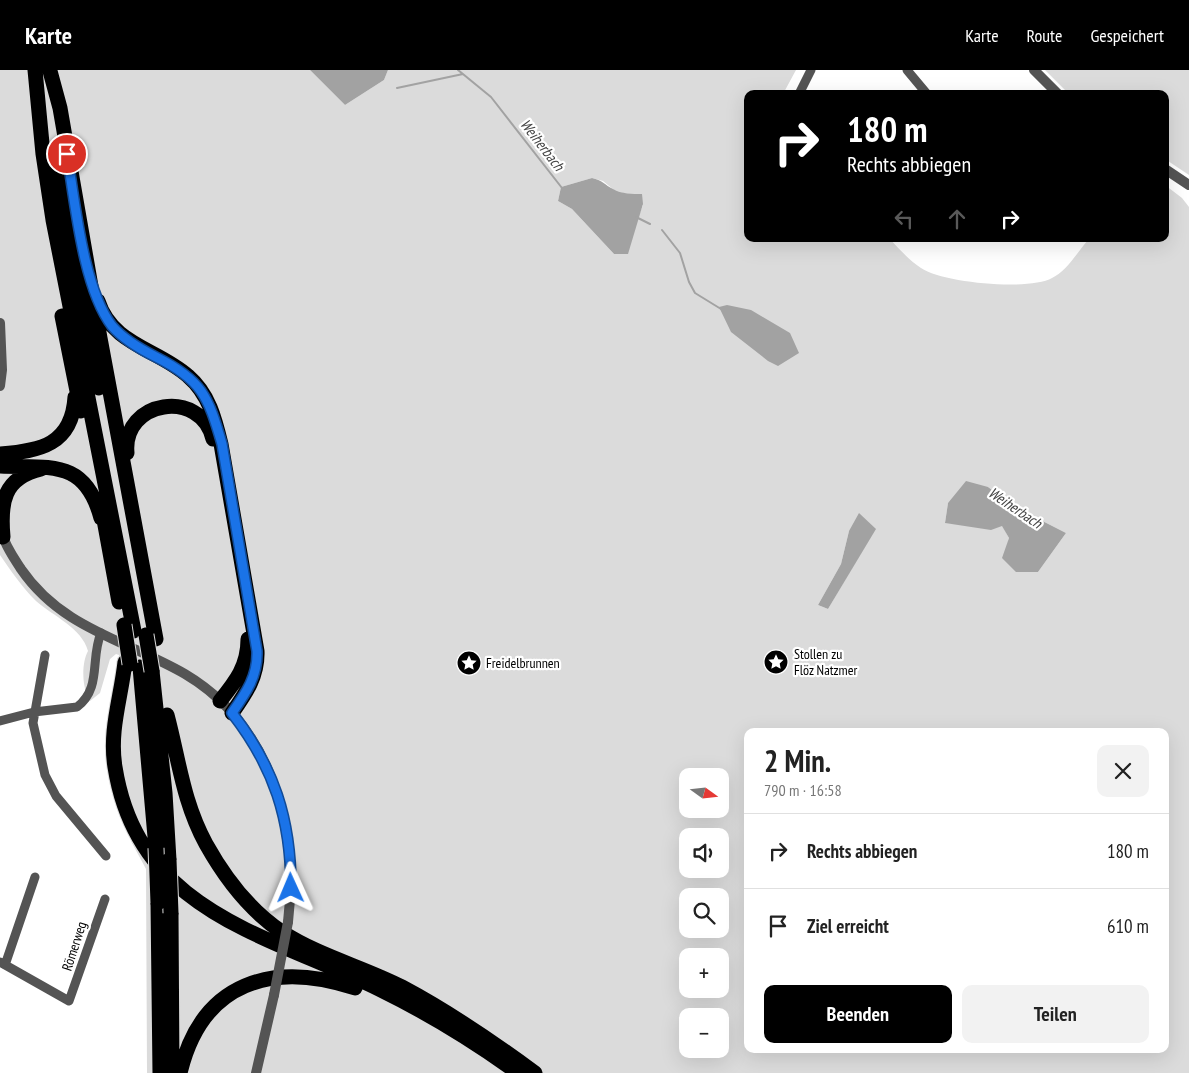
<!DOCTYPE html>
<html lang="de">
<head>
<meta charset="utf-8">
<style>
	:root { --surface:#fff; --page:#f2f2f2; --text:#222; --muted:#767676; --line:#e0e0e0; --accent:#000 }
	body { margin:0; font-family:"PT Sans Narrow",sans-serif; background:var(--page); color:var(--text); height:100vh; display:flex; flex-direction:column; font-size:19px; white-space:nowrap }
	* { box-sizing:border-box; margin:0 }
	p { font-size:16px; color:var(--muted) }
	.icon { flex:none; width:28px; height:28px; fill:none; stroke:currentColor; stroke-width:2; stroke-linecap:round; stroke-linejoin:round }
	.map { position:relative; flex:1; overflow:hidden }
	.drawer { position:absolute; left:744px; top:658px; width:425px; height:325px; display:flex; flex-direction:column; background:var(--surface); border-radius:10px; box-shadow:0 5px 20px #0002 }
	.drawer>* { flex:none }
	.guide { position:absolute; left:744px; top:20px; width:425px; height:152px; border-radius:10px; box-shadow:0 5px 20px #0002; background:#000; color:#fff; overflow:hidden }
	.needle { width:32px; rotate:105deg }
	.controls { position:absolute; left:679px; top:698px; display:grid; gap:10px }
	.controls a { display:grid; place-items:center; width:50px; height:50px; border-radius:10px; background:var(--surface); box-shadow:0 5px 20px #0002; font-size:25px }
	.pin { position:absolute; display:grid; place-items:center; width:42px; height:42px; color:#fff; margin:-21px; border:2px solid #fff; border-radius:50%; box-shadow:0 1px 5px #0007 }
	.me { position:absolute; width:55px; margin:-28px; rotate:359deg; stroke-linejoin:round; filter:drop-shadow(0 0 4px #0008) }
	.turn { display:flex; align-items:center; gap:18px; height:105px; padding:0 20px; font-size:22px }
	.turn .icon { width:65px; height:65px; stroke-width:2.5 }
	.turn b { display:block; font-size:35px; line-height:42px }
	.lanes { display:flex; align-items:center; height:48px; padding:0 20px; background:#0003; justify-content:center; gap:25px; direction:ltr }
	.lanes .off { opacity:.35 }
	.round { display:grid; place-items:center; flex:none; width:52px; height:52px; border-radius:10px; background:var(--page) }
	.headline { display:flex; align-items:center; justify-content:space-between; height:85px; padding:0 20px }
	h1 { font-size:30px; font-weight:700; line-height:38px }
	.button { display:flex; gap:10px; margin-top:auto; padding:10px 20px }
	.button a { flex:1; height:58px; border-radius:10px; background:var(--accent); color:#fff; font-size:20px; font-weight:700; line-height:58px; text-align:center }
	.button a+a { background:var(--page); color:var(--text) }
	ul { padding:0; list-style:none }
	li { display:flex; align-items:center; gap:15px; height:75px; padding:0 20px; border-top:1px solid var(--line) }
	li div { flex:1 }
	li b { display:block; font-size:19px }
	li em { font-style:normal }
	header { display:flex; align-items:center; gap:30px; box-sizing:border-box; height:70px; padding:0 25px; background:var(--accent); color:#fff }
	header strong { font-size:24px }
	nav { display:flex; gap:28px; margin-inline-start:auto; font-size:18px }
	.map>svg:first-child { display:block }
	.green { fill:#dbdbdb; fill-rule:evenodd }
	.water { fill:#a2a2a2 }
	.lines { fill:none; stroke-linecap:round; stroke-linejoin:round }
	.stream { stroke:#a2a2a2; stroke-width:2 }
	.motorway-casing { stroke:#dbdbdb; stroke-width:17 }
	.minor { stroke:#545454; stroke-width:9 }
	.tertiary { stroke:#545454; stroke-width:10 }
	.motorway { stroke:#000; stroke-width:15 }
	.motorway-bridge-casing { stroke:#dbdbdb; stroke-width:17; stroke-linecap:butt }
	.tertiary-bridge { stroke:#545454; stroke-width:10 }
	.motorway-bridge { stroke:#000; stroke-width:15 }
	.route-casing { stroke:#114b97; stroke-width:12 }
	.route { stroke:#1a73e8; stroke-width:9 }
	.labels { text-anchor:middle; stroke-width:4.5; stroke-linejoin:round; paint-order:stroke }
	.poi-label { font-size:14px; fill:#000; stroke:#fff; text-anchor:start }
	.street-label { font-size:14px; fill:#000; stroke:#fff }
	.water-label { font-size:15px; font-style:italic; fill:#434343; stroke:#fff }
</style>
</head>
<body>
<header>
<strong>Karte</strong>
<nav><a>Karte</a><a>Route</a><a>Gespeichert</a></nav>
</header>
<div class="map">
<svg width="1189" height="1003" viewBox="0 0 1189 1003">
	<rect width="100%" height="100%" fill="#fff"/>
	<!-- green -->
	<path class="green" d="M0,0H310L345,35L384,10L388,0H796L783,24H748V169H890C898,178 910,191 921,198C943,213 1029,221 1052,208C1067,201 1078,181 1089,169H1165V115L1182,128L1189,137V1003H147L146,799L132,773L118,736L119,585L116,584L110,589L100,623L90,631C82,619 81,594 88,581C82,558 53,546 36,531C22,517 11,501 0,485ZM592,108L603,111L614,120L626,124L643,135L638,148L614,184L572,139L558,131L561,117ZM988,417L1015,437L1066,463L1038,502L1006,480L1009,468L1002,455L945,453L948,433ZM875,459L828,539L818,535L841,494L849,461ZM748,661H1165V979H748ZM688,706H720V739H688ZM688,766H720V799H688ZM688,826H720V859H688ZM688,886H720V919H688ZM688,946H720V979H688Z
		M1045,0H1189V105L1165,89V24H1069Z"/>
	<!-- water -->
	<path class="water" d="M310,0H388L384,10L345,35Z
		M592,108C602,110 605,115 613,119C622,124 632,124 642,124L643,134L628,184H614L572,139L558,131L561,117Z
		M727,235L751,240L790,263L799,283L778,296L768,291L731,262L719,237Z
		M966,411L988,417L1015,437L1066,463L1038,502H1016L1002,488L1009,468L1002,456L991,460L945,453L948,433Z
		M859,443L876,459L828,539L818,535L841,494L849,461Z"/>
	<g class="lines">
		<!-- stream -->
		<path class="stream" d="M458,0L491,27L562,118
			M397,18L463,4
			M636,147L650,154
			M662,160L680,183L689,212L695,223L721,239"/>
		<defs>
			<path id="motorway" d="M35,0L43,84L53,150L134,561
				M50,1L60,38L100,268L156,569
				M59,100L70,171L99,318
				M98,231C112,275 158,279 188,306C209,324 215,349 221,374L257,581C258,606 246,623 232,643
				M62,246L81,341
				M127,383C122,330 201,318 213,369
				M0,384C40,381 72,375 75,327
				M0,396C51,398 85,389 101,448
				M102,439L119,532
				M3,467C0,433 3,408 41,399
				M125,592C121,628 109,661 115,697C138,843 268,864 379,919C428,943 474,971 518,1003
				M140,597L156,778
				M152,601L165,723L169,790
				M220,631C236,611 248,596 248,569
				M167,645C179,690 183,732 206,774C225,808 249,840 282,862C319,886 363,897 402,917C449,942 493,972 535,1003
				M158,833L160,1003
				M171,843L172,1003
				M180,1003C202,911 273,891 355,918"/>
		</defs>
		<!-- motorway casing -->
		<use href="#motorway" class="motorway-casing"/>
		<!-- minor -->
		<path class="minor" d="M907,0L927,24
			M799,24L811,0
			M45,585L33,653L45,705L56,726L106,786
			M0,651L34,642L77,637C102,618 90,589 101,563
			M0,892L69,931L105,829
			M5,895L35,807"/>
		<!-- tertiary -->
		<path class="tertiary" d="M1034,0L1058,24
			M1165,99L1189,115
			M0,253L2,300L0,316
			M2,463C5,476 14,488 21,499C62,559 126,570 185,604C271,655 299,759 288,852
			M256,1003L274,925"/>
		<!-- motorway -->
		<use href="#motorway" class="motorway"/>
		<defs>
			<path id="motorway-bridge" d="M124,555L130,594
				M146,565L152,601
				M156,778L158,833
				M169,790L171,843"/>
		</defs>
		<!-- motorway-bridge casing -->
		<use href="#motorway-bridge" class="motorway-bridge-casing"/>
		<!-- tertiary-bridge -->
		<path class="tertiary-bridge" d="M274,925L288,852"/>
		<!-- motorway-bridge -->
		<use href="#motorway-bridge" class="motorway-bridge"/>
	</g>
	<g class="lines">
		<defs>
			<path id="route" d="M67,84C75,132 83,218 112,256C124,270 140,279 156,287C202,310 208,326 222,374L257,581C258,606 246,623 232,643C274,697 291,749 291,818"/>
		</defs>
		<!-- route casing -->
		<use href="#route" class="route-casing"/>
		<!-- route -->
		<use href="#route" class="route"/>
	</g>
	<!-- icons -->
	<defs>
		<symbol id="sight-disc" viewBox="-11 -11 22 22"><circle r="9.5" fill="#000" stroke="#fff"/><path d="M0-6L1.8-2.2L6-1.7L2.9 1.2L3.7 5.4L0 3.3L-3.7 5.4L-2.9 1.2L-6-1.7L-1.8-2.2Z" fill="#fff"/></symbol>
	</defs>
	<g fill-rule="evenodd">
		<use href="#sight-disc" x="762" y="578" width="28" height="28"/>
		<use href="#sight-disc" x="455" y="579" width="28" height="28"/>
	</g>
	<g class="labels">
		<!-- poi labels -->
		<g class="poi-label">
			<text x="794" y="589">Stollen zu<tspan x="794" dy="16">Flöz Natzmer</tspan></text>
			<text x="486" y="598">Freidelbrunnen</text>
		</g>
		<!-- street labels -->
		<g class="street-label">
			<text transform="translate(74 876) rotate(-72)" y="5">Römerweg</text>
		</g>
		<!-- water labels -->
		<g class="water-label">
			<text transform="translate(542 75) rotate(52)" y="5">Weiherbach</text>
			<text transform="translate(1015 438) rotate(34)" y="5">Weiherbach</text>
		</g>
	</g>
</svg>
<div class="controls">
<a><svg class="needle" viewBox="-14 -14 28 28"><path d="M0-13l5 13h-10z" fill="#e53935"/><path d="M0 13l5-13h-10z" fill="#767676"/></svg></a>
<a><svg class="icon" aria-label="sound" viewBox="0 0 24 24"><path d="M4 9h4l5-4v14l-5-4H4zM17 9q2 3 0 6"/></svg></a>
<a><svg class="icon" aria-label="search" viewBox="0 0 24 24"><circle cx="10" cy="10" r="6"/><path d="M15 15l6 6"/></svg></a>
<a>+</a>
<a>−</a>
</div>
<div class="pin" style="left:67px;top:84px;background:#d93025"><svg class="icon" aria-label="arrive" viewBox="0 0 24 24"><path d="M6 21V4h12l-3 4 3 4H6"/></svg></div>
<svg class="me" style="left:291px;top:818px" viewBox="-20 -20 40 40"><path d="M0-17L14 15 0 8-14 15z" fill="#1a73e8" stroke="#fff" stroke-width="4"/></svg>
<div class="guide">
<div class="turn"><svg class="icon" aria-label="right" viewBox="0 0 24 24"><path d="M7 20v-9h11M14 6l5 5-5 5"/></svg><div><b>180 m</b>Rechts abbiegen</div></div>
<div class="lanes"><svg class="icon off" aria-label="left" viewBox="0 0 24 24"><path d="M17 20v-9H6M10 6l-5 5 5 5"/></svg><svg class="icon off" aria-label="ahead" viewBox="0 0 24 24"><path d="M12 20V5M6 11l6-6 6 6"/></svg><svg class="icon" aria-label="right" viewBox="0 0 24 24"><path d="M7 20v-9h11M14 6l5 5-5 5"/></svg></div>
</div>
<section class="drawer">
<div class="headline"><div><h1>2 Min.</h1><p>790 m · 16:58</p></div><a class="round"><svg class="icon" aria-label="close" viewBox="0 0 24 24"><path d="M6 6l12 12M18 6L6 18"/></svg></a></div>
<ul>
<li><svg class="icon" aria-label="right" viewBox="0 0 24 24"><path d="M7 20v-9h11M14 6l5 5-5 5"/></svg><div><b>Rechts abbiegen</b></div><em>180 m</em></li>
<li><svg class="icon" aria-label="arrive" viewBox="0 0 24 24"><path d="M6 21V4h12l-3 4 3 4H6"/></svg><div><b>Ziel erreicht</b></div><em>610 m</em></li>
</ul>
<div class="button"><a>Beenden</a><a>Teilen</a></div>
</section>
</div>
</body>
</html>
